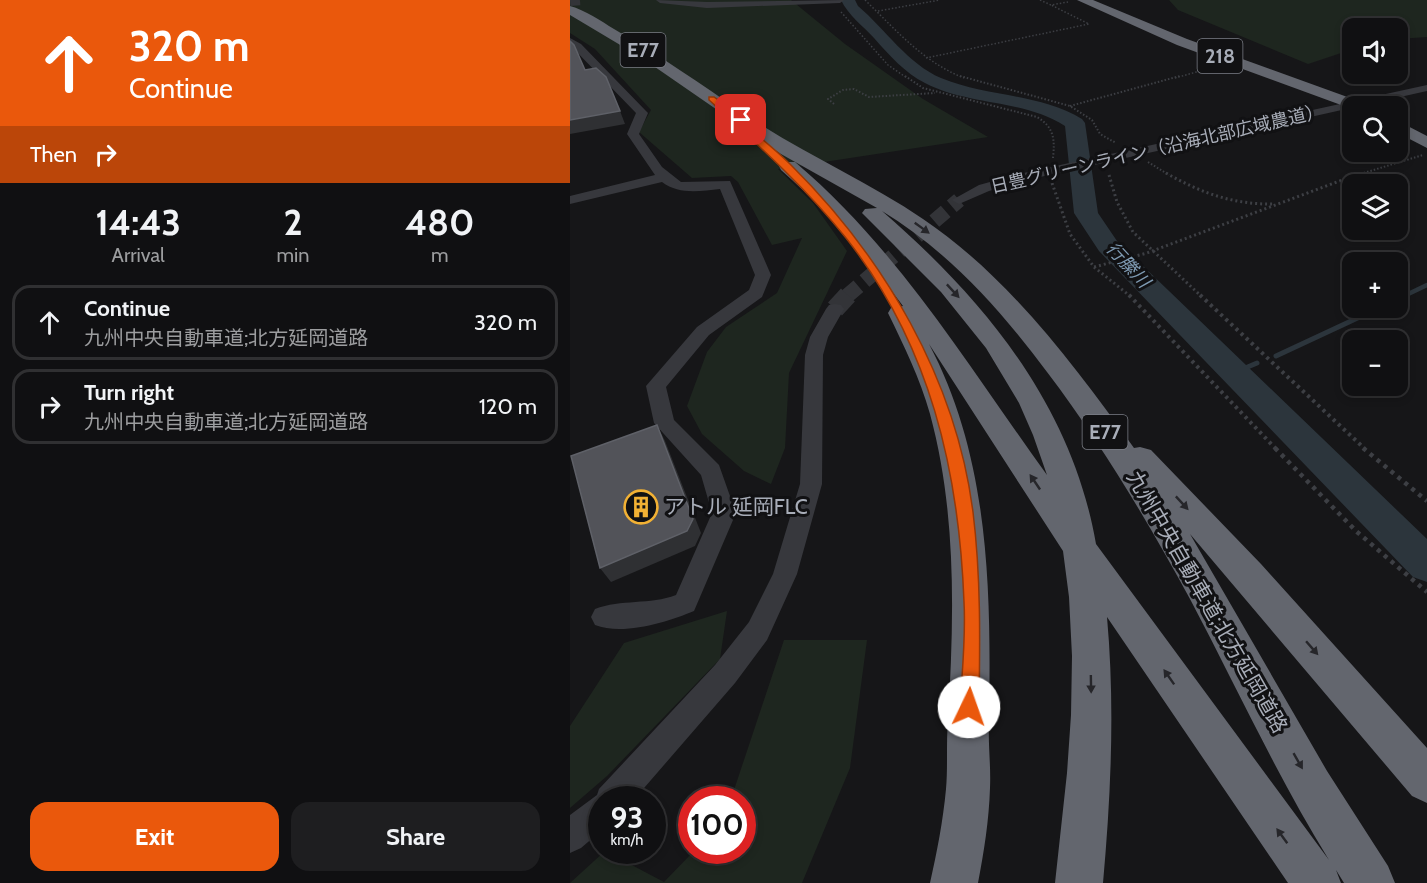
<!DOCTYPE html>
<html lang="en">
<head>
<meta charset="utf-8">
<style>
	:root { --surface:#101012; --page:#1e1e20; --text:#f1f3f6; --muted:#9c9d9f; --line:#303032; --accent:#ea580c }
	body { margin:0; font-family:Cabin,"Noto Sans JP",sans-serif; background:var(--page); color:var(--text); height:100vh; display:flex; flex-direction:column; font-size:22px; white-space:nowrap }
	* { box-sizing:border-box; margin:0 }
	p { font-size:20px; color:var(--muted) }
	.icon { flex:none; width:33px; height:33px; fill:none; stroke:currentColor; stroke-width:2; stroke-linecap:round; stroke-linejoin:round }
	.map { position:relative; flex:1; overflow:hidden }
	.sheet { display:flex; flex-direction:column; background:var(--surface); width:570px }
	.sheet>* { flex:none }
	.banner { background:#ea580c; color:#fff; overflow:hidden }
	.fabs { position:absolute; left:772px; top:18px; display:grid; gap:12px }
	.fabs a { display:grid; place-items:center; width:66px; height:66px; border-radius:12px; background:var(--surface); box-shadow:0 3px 9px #0003,0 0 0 2px var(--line); font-size:30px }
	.speed { position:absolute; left:18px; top:786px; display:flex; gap:12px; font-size:30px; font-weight:700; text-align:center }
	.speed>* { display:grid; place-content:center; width:78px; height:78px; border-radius:50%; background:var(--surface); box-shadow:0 3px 9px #0003,0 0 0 2px var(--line); line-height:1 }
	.speed small { font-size:15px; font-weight:400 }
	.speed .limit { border:9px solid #d22; background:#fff; color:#111 }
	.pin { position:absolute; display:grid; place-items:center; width:51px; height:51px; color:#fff; margin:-26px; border-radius:12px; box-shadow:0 3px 9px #0006 }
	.me { position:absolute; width:66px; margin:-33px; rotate:3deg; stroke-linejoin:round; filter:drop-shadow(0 0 4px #0008) }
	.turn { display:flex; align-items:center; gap:21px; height:126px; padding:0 30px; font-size:27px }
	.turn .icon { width:78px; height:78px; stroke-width:2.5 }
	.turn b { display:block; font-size:42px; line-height:51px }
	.then { display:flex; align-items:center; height:57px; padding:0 30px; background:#0003; gap:12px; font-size:22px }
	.eta { display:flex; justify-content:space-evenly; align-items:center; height:102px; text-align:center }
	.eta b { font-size:36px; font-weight:700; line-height:42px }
	.cta { display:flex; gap:12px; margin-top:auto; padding:12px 30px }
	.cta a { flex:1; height:69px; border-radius:18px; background:var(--accent); color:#fff; font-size:24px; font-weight:700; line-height:69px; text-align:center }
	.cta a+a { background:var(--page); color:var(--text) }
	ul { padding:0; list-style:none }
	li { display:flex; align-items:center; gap:18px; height:75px; margin:0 12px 9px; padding:0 18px; border:3px solid var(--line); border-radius:18px }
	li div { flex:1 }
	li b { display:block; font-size:22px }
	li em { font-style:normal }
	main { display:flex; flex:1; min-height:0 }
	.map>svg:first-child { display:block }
	.green { fill:#1e261f }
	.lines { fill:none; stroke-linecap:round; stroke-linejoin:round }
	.stream-far1 { stroke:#2c353c; stroke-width:4.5 }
	.stream { stroke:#2c353c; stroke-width:5 }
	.river { fill:#2c353c; fill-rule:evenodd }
	.minor-tunnel-far2 { stroke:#333438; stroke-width:10; stroke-dasharray:10 4.5; stroke-linecap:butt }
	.minor-tunnel-far1 { stroke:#333438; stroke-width:15; stroke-dasharray:15 8; stroke-linecap:butt }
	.minor-tunnel { stroke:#333438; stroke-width:19; stroke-dasharray:19 10; stroke-linecap:butt }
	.path-far4 { stroke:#3d3f44; stroke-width:1.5; stroke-dasharray:1.5 2; stroke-linecap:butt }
	.path-far3 { stroke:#3d3f44; stroke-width:2; stroke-dasharray:1.5 2; stroke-linecap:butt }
	.path-far2 { stroke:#3d3f44; stroke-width:3; stroke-dasharray:2 3; stroke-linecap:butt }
	.path-far1 { stroke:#3d3f44; stroke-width:4; stroke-dasharray:3 4; stroke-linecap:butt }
	.path { stroke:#3d3f44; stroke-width:4.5; stroke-dasharray:4 5; stroke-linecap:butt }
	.minor { fill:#37383d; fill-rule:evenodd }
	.highway { fill:#63666e; fill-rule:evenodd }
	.shaded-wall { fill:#2f3033 }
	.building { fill:#525359; stroke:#5f6168; stroke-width:1.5 }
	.oneway { fill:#26262a }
	.route { fill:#ea580c; stroke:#983908; stroke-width:1.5 }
	.labels { text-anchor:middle; stroke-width:6; stroke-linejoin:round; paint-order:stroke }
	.far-street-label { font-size:18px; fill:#a8adb8; stroke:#111113 }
	.far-water-label { font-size:18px; font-style:italic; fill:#7f9bb3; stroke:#111113 }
	.shield { fill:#111113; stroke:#7b7e86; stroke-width:1.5 }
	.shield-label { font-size:20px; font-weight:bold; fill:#a8adb8 }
	.poi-label { font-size:21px; fill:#a8adb8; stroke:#111113; text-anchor:start }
	.street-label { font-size:21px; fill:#a8adb8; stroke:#111113 }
</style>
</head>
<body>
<main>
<section class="sheet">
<div class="banner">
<div class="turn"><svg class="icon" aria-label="ahead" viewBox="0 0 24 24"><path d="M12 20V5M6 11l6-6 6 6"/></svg><div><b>320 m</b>Continue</div></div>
<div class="then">Then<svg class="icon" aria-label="right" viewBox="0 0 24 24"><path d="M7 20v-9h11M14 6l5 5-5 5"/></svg></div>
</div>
<div class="eta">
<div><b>14:43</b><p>Arrival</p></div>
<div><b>2</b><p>min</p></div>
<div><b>480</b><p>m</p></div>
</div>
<ul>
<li><svg class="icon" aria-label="ahead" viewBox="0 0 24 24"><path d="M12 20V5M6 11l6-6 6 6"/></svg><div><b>Continue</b><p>九州中央自動車道;北方延岡道路</p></div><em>320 m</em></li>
<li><svg class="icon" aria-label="right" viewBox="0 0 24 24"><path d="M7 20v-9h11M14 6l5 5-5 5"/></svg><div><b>Turn right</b><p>九州中央自動車道;北方延岡道路</p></div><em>120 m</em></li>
</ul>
<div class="cta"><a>Exit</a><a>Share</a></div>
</section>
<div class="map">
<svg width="857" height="883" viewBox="0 0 857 883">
	<rect width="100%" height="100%" fill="#161618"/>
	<!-- green -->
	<path class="green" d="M0,0H221L275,44L353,99L418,137L208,169L243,203L277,251L219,373L215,448L201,484L174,471L132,434L117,406L137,352L156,327L207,293L232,238L202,245L168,182L161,176L122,178L69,132L81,110L25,49L0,33Z
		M599,0H857V37L828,39V28H783V49L738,64L608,10Z
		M157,611L150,659L37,776L0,808V726L54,643Z
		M214,640H297L280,768L232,883H0L35,851L94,882L124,851L172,850V800L161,799Z"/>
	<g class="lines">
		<!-- stream-far1 -->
		<path class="stream-far1" d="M834,296L857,285"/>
		<!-- stream -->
		<path class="stream" d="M828,299L837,295
			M706,356L809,308
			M666,372L687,363"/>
		<!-- river -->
		<path class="river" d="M271,0H285L288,6C315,29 338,64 371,78C417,97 468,93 512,119L515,123L528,213L547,241L857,539V582L843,577L529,251L504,213L495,126C453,99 399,106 355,83C335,73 319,55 304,38C293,26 278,15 271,0Z"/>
		<!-- minor-tunnel-far2 -->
		<path class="minor-tunnel-far2" d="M0,1L14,0"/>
		<!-- minor-tunnel-far1 -->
		<path class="minor-tunnel-far1" d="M277,296L389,200"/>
		<!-- minor-tunnel -->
		<path class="minor-tunnel" d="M265,309L278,295"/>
		<!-- path-far4 -->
		<path class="path-far4" d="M295,0C326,30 353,62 394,78
			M470,0L481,5L498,2
			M308,11L370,0
			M271,12L318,65L337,78
			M356,58L519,24L481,5
			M605,78L637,69L636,66"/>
		<!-- path-far3 -->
		<path class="path-far3" d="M335,76L353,88L467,117C484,127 485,139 483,158
			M390,76L500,106L522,120L530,134L546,143
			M264,104L258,99L273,90L284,89L299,97L365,93
			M500,106L610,76
			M578,162L599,175
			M787,175L853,155"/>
		<!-- path-far2 -->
		<path class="path-far2" d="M596,173C631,193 664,205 705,204
			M539,175L547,202L563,232L631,296
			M482,183L500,234L524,267L577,253L791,173
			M524,267L560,296"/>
		<!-- path-far1 -->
		<path class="path-far1" d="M559,295L706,449
			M630,295L795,449"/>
		<!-- path -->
		<path class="path" d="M705,448L786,531L857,592
			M793,448L857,501"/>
		<!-- minor -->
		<path class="minor" d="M86,0L137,2L274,0L270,3L137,8L90,3Z
			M0,38L11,44L76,111L78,113L69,134L92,167L111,182L160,181L201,275L192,297L139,335L96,387L104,420L149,465L166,513L124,611C98,622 53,636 25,625L21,617L25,609C51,599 80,605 106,595L142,513L131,475L84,423L76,386L127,327L179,290L185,275L150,189C130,191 109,195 92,182L0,204V196L85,175L57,134L66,113L0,45Z
			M857,85V91L452,181L419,191L389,204L382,200L409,185L449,174Z
			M265,304L271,305L274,309L258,337L253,355L252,484L227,574L197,640L165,683L68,795L63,800H32V830L11,848L0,853V815L27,795L29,789L145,665L179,622L203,574L230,484L235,355L240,337L256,309L259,305Z"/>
		<!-- highway -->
		<path class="highway" d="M507,0H523L617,39L794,103L796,106H783L782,109L607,45Z
			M0,6C15,10 31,21 44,29C89,55 131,84 173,113C231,153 296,180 353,219C439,277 504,365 564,448L570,447L581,450L691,564L857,748V803L842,796L620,534L757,771L818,866L825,883H774L766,870L771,883H718L537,617C545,706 541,794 533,883H485L497,773L501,715L502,656L499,597L493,551L359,344C421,461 421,595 419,724C418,745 421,766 420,788C419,820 414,852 408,883H360C367,852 373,821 376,789C378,766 376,743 378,721C384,617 387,514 360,414C350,378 334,346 318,313L321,308L333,306C296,256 258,211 211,170L209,166L211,162H225C329,250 398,366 477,475L463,435L449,403L416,348L371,292L292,213L295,209L307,208L211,154L72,58L0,15ZM312,211C378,251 431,310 477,372C531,443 577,520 620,599C666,686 707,776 759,860L526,544C502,406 415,300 312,211Z
			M828,121L857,136V148L828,133Z"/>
	</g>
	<!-- shaded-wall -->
	<path class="shaded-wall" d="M50,111L55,124L0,134V120Z
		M87,425L95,441L131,533L125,546L41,582L30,568Z"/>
	<!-- building -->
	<path class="building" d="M0,41L4,45L15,70L26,68L36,77L50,111L0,120Z
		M87,425L123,519L117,531L30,568L1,456Z"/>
	<!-- one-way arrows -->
	<defs><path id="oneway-solid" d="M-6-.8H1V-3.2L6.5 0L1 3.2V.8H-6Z" transform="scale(1.5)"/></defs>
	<g class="oneway">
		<use href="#oneway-solid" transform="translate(352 228) rotate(36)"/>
		<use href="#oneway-solid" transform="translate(383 291) rotate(47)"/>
		<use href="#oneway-solid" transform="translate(465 482) rotate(-124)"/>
		<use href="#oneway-solid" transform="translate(612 503) rotate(47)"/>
		<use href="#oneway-solid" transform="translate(742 648) rotate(49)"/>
		<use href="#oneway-solid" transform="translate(599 677) rotate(-125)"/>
		<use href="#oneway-solid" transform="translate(521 684) rotate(89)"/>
		<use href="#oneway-solid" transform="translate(728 761) rotate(60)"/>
		<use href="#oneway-solid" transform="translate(712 836) rotate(-126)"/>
	</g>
	<!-- route -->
	<path class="route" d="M139,97H144L174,118L172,122C188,136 205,149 220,164C314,257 386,379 403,512C411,577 410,641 409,707L406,713L399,716L393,713L390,707C392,672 396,637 394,602C389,470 360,345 276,238C235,187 187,144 139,100Z"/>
	<!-- icons -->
	<defs>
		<symbol id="building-ring" viewBox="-11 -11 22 22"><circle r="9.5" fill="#111113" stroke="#f2b134" stroke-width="1.5"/><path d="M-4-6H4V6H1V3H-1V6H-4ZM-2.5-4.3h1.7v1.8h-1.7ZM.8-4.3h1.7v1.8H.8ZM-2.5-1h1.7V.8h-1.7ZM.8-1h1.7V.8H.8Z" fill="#f2b134"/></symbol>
	</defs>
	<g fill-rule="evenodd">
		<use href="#building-ring" x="52" y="488" width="38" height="38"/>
	</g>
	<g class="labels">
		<!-- far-street labels -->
		<g class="far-street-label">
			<text transform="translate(587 149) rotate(-13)" y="6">日豊グリーンライン（沿海北部広域農道）</text>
		</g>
		<!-- far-water labels -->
		<g class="far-water-label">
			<text transform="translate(558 265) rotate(47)" y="6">行縢川</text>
		</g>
		<!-- shield labels -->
		<g class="shield">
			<rect x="50.5" y="33" width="45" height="34" rx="4.5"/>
			<rect x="627.5" y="39" width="45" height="34" rx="4.5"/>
			<rect x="512.5" y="415" width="45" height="34" rx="4.5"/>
		</g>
		<g class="shield-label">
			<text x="73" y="57">E77</text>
			<text x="650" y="63">218</text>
			<text x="535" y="439">E77</text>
		</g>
		<!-- poi labels -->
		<g class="poi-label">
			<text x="94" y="514">アトル 延岡FLC</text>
		</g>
		<!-- street labels -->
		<g class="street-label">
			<text transform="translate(637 602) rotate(60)" y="7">九州中央自動車道;北方延岡道路</text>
		</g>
	</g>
</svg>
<div class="fabs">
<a><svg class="icon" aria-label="sound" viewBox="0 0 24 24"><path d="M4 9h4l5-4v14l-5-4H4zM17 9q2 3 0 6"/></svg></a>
<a><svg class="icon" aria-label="search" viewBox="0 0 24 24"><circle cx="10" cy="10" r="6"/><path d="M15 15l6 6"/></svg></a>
<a><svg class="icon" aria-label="layers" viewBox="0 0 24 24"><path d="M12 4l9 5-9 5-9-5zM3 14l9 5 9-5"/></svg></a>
<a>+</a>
<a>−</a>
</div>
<div class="speed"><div>93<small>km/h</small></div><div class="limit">100</div></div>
<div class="pin" style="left:171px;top:120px;background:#d93025"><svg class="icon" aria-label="arrive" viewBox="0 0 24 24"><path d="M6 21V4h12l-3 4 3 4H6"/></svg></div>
<svg class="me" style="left:399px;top:707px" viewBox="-20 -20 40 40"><circle r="19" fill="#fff"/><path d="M0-13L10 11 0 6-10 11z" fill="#ea580c"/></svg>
</div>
</main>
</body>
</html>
